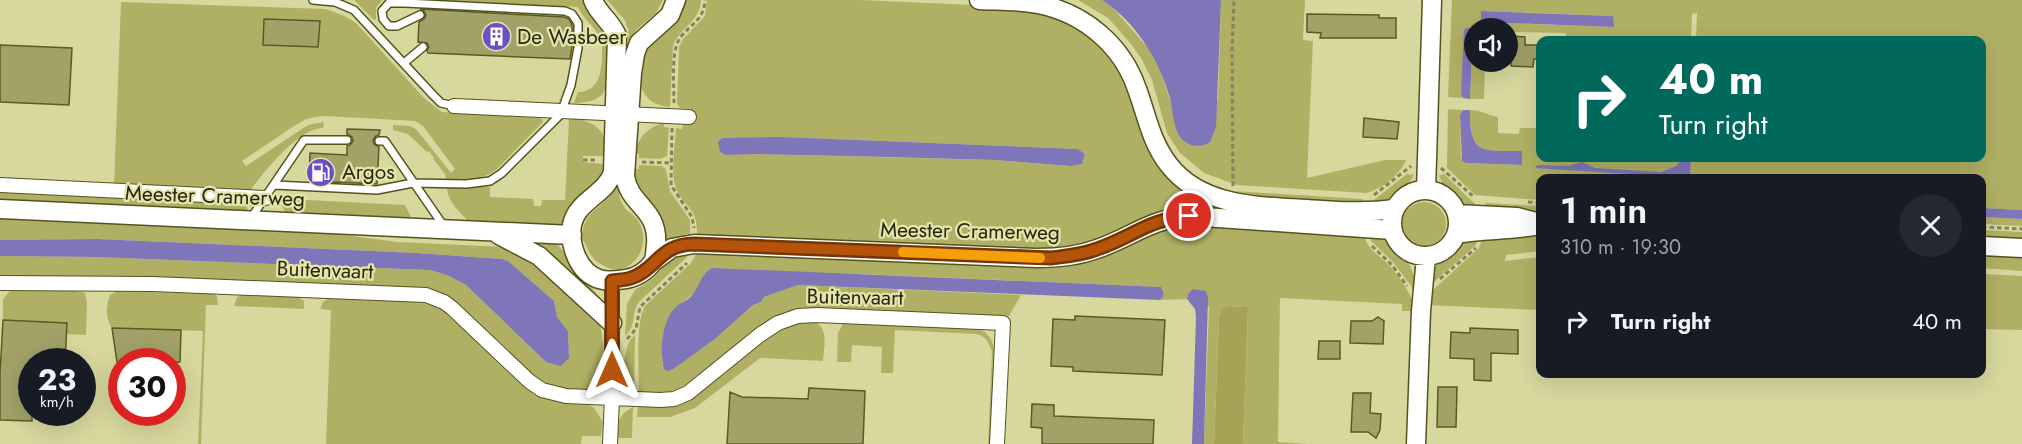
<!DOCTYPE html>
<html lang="en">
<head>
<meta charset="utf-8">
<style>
	:root { --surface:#171b24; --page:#242831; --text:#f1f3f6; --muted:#9ea1a6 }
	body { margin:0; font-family:Jost,sans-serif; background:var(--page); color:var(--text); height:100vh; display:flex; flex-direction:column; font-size:22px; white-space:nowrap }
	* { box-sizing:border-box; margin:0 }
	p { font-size:20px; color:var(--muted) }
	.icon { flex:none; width:33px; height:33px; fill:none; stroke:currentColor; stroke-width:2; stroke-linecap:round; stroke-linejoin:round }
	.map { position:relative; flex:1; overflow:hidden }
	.sheet { position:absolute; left:1536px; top:174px; width:450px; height:204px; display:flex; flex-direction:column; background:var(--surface); border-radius:12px; box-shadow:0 6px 24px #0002 }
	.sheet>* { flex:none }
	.banner { position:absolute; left:1536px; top:36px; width:450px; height:126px; border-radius:12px; box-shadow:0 6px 24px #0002; background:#00695c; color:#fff; overflow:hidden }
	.tools { position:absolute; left:1464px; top:18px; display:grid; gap:12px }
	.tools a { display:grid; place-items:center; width:54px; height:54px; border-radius:50%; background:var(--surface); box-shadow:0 6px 24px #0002; font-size:30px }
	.speed { position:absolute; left:18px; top:348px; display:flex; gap:12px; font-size:30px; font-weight:700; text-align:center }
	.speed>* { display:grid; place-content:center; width:78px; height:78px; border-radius:50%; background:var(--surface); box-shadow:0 6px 24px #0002; line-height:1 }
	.speed small { font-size:15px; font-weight:400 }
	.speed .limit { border:9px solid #d22; background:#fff; color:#111 }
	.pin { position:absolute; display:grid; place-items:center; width:51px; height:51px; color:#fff; margin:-26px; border:3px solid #fff; border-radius:50%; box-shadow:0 2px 6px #0007 }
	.me { position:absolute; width:66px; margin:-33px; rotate:0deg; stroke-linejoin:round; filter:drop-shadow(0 0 4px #0008) }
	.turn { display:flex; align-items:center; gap:21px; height:126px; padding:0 24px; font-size:27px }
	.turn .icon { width:78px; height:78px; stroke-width:2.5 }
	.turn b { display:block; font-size:42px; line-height:51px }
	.round { display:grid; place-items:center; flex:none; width:63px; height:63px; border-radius:32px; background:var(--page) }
	.summary { display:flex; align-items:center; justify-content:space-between; height:102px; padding:0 24px }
	h1 { font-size:36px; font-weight:600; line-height:45px }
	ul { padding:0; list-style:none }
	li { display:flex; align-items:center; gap:18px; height:90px; padding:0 24px }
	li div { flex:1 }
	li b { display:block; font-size:22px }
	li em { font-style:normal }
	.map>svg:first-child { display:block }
	.green { fill:#b0b065; fill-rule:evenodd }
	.forest { fill:#a5a456 }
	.water { fill:#7e76b9 }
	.building { fill:#a1a168; stroke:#5a5a22; stroke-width:1.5 }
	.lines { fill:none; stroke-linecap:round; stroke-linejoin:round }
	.lane-casing { stroke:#54531b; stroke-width:10 }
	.street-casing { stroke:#54531b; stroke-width:16 }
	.secondary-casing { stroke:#54531b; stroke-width:21 }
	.path { stroke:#84845a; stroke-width:3; stroke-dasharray:4.5 3; stroke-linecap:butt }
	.lane { stroke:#fff; stroke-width:7 }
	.street { stroke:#fff; stroke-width:14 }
	.secondary { stroke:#fff; stroke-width:18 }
	.route-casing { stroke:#753606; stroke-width:15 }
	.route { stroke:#b45309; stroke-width:10 }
	.slow { stroke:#f59e0b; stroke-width:10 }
	.labels { text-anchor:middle; stroke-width:4.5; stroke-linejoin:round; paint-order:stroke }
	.poi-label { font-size:21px; fill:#27270f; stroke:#e4e5aa; text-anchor:start }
	.street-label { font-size:21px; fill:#27270f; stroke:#e4e5aa }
</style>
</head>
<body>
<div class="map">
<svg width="2022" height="444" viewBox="0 0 2022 444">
	<rect width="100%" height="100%" fill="#d7d89d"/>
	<!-- green -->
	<path class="green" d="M354,0H382L376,8V19L374,20Z
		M438,0H587C593,9 606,21 608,31C610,40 608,51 608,60C608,89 608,102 574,103L578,92C599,91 601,74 602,57C602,51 603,44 600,38C595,26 583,20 578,7Z
		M607,0H663L656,13L636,30L629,44L627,32L629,31L624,19Z
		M682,0H701C700,22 680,27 673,46L670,107C645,105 639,89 639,67C639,62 638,58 641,53C652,35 668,17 682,0Z
		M707,0H861L1019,7L1036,9L1084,28L1124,72L1144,131L1225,207L1224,213L1096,244L1051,253L701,239V235L697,234C698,206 681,206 675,185C671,170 675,144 676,128L682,129L683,124H690L691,109L680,108L677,104L679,47L683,39L705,16ZM783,137L1078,149L1085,154L1082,164L1071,166L994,160L753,154Z
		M1043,0C1092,0 1130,42 1146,85C1154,107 1156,129 1169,150C1183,172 1208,185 1233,191L1363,199L1362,205L1253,200L1211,190L1171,160L1130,61Z
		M1078,0H1102L1112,7L1149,49L1161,73L1184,141L1198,147L1218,99L1221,0H1305L1303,40L1313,41L1307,178L1385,160H1406C1401,174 1381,190 1366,193L1237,185L1204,173L1180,153L1167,133L1152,80L1141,58L1131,44L1108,18Z
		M1452,0H2022V210L1982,208V178H1690L1691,158H1982V40H1696L1697,13L1692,14L1691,40H1601L1566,38V33L1508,32V28H1474V62H1485L1484,99H1470L1473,29L1461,94L1463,98L1448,97ZM1482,11L1613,16V27L1481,22Z
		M121,2L325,9C338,13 347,16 357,24L424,98L442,112L538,118L542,119L543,122L497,169C482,181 464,179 446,179L445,174L433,159L434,158L429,151L427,152L408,134L393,130V125L410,126L416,129L451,173L455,169L423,126L415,121L325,116L315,117L306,119L291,128L242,161L246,166L308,125L324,122L323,128C297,129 264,172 249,192L114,186Z
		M1448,109L1463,110L1460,115L1461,157L1466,163L1522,165V151C1483,150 1469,157 1470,110C1481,110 1487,115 1498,117V133L1519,134L1520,128H1540V158H1683L1676,166L1663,172L1690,178H1540V184L1537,186L1538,191H1540V200L1475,195L1447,168Z
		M572,118C595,122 604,128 608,152H604V156H583V162L604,164V168H608L564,227L469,222C460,212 448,203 447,188L449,187H490V197L533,199L534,206H541L542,200H565L569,119Z
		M660,124H664V127L669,128L667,156L660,159L639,158V154H635C638,138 645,130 660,124Z
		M639,165L662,166L666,169L670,191L690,220V234H686L685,238L662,248L635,186L634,169H639Z
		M1408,173L1409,175L1414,174C1408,190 1391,201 1376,206V200H1374Z
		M1443,173L1475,204L1472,205V210C1457,205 1444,190 1439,175H1443Z
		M618,179C619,189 618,197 623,205C626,211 632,213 636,218C649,234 644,257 627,267C615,274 597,265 590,254C587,248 586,243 581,238C586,211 593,214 609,197C613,192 615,185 618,179Z
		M0,191L246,202L248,212L0,202Z
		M288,199L405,205L412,219L286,214L279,200Z
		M1402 224a22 22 0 1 1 44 0a22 22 0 1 1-44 0Z
		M1485,203L1540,206V214L1486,210Z
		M0,216L314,231L397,242L506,247L524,252L598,317C602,327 607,369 602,378C591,401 550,388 534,376L457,303L433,291L156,277L0,276V256L96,257L430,270L447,275L466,285L546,362L569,358L568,331L557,317L554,301L508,261L502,259L416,253L98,239L0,240Z
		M1982,217L2022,219V226L1982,224Z
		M1172,224L1365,237C1367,250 1382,257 1390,266C1400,278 1412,294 1415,309L1410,311H1402V304L1280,298L1278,442L1308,444H1243L1248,308C1233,305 1225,303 1219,319L1214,444H1204L1209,307L1188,294L1187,299L1160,300L1163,297L1164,293L1161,287L860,274L693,294L675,308L663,333L662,364L675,368L715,339L753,305L761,302L764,297L798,285L1021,295L1009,316L814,308C791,308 782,314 763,324L680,389L663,393H639C639,374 635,318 646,305L690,264L697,253L1037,263Z
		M1982,230L2022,232V240L1982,238Z
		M1540,233V251L1506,255L1505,261L1540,257V310L1427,305L1434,289L1479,248L1482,240Z
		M1370,236L1384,238L1409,264L1415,278V291L1393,262L1371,241Z
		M1478,240L1475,246L1427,288L1433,266L1463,241Z
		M532,241L550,242L559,246L600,298L595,300L531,245Z
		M689,253L687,257L639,302C630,316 638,323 625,336L627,304L635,290L654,278L671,257Z
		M1982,254L2022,256V271L1982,268Z
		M1982,274L2022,276V330L1982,329Z
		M10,291H75L85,293L87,303L86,335L66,334V323L3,320V299Z
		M117,291L213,294L217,296L218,305H206L201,444H198L203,331L112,328C105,318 106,306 110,295Z
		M242,295L298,297L304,301V309L234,306L237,297Z
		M329,298L419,302L436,306L452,316L537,395L555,401L585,403L594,408L603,422L601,436H582L581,444H326L331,310L320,309L323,302Z
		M814,321C829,328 824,347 823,361L760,358L695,408L670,417H637L638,406H664L698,394L782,327L792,323Z
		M849,322L975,328C986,331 991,336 994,348L990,444H988L992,352C989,342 986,336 976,334L895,330L893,373H881L882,347L852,345L851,362H837L838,333L843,324Z
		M635,335L634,392L625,385L620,370C628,359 623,345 635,335Z
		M633,407L632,438H619L617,435C617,421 620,414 633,407Z"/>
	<!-- forest -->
	<path class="forest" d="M1228,306L1248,307L1243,444H1214L1219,319L1222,310Z"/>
	<!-- water -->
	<path class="water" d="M1102,0H1221L1216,127L1210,142C1202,147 1192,148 1184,141C1173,132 1173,111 1170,98C1159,60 1136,22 1102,0Z
		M1481,11L1613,16L1614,27L1481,22Z
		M1466,28H1473L1470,99L1463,98L1461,94L1464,31Z
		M1463,110H1470C1469,157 1484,150 1522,151V165L1466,163L1462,161L1460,115Z
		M783,137L1078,149L1085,154L1082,164L1071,166L994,160L887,157L753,154L726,155L720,152L718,142L722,138Z
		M1683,158H1691L1690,178L1535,168L1537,165L1568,166L1582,162L1595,168L1661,172L1676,166Z
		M1982,208L2022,210V219L1982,217Z
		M98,239L416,253L502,259L508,261L554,301L557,317L568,331L569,358L561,366L546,362L466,285L447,275L430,270L96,257L0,256V240Z
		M712,268L1161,287L1164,293L1163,297L1160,300L798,285L764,297L761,302L753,305L715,339L675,368L668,371L664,369C659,351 662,318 677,306C682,302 689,300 693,294C700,285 701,274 712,268Z
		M1193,289L1206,291L1208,297L1204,444H1192L1196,317L1195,309L1187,299L1188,294Z"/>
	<!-- building -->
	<path class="building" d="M420,9L564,17L569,19L572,25V47L570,59L428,53L427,51L429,47L427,43L418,42L419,22L424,19L426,15L424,11Z
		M1307,14L1379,15V18H1396V38H1320L1321,33L1307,32Z
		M264,19L320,21L318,47L263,45Z
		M1512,36L1525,37V45H1540V59H1534L1533,67L1511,66V62H1508V44H1512Z
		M0,45L72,48L69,105L0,102Z
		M1364,118L1399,122L1397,139L1363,137Z
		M347,129L380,130L379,135L376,136L373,140L374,144L379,147L377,184L309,181L310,153L347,155V146L350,145L353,141L352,137L347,134Z
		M1075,316L1165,320L1162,375L1073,371V367L1051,366L1053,319L1075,320Z
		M1378,317L1384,321L1383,344L1350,343L1351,321H1372Z
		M3,320L67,323L65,362H32V421L0,420V373Z
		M112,328L181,330L180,362H117Z
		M1470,328L1518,330V354L1491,353V381L1474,380V359L1450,358L1451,332L1470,333Z
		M1319,341H1340V359H1318Z
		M1438,387H1457L1456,427H1437Z
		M809,388L865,391L863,444H727L730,392L742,397L808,399Z
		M1353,393H1371L1370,413L1381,414L1380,430L1376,438L1368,432H1351Z
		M1032,404L1054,405V416L1154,420L1153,444H1042V428L1031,427Z"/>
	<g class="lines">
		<defs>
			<path id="lane" d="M313,0L335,2L354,10L433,95L441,103L454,106
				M404,63L423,47
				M379,141H385L443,225
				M275,185L377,190L413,183L466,184L490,181L502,173L559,116L562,110L571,85L578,48V23L572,14L565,11L405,3H389L382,11L383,19L389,26H397L420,15
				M251,218L304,140H347"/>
			<path id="street" d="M454,106L689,117
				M0,185L266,198
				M0,283L153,284L426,295L444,302L452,308L529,381L542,390L566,396L660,400L674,399L688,393L761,334L778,323L798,316L817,315L1003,323L997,444
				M610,444L612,398V281"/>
			<path id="secondary" d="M593,0C598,14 612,22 617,36L613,172C606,195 577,200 572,225C569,245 578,272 599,279C608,282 617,280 626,279C635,278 647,271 652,263C656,258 655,250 656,245C659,208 629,206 625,176L632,73L635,54L639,43L670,15L676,0
				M979,0C998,1 1019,0 1038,4C1084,13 1122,45 1137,89C1147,116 1151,142 1169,165C1202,207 1258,206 1307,209C1337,211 1365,213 1394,209
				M1392 223a33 33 0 1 1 66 0a33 33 0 1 1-66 0Z
				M1426,190L1432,0
				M0,209L572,235
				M1457,214L1517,217L1540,223
				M1456,234C1485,229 1511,231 1540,225
				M499,235L539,256L612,323
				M1982,246L2022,248
				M653,262L672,248L694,244L1037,258C1058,258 1078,256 1097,249C1132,237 1150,219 1189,216L1392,230
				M1416,444L1421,311L1426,257"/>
		</defs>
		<!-- lane casing -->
		<use href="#lane" class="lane-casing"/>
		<!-- street casing -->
		<use href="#street" class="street-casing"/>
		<!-- secondary casing -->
		<use href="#secondary" class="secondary-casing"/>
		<!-- path -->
		<path class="path" d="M674,103C674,87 672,62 676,47C682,26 704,25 705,0
			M672,128L671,185L692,217L694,228
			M583,160H597
			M642,162L671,163
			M1441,168L1474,197
			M1233,186L1232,49L1234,0
			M1374,195L1411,166
			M1528,202L1540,203
			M1982,227L2022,229
			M1372,246L1392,265L1407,286
			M1440,279L1476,248
			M627,339L636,329L640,307L687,263"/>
		<!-- lane -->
		<use href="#lane" class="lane"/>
		<!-- street -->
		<use href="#street" class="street"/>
		<!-- secondary -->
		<use href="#secondary" class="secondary"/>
	</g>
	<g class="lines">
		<defs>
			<path id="route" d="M612,370V281C618,280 625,280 631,278C656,270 660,244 694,244L1051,258C1067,256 1082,255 1097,249C1133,237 1148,219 1189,216"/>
		</defs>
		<!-- route casing -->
		<use href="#route" class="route-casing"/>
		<!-- route -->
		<use href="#route" class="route"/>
		<!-- slow -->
		<path class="slow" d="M903,252L1040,258"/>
	</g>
	<!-- icons -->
	<defs>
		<symbol id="building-disc" viewBox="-11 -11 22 22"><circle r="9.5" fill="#694fc8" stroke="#e4e5aa"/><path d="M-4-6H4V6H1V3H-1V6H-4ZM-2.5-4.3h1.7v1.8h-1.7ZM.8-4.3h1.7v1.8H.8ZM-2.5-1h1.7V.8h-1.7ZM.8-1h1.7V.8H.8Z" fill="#fff"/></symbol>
		<symbol id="fuel-disc" viewBox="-11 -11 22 22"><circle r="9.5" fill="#694fc8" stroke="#e4e5aa"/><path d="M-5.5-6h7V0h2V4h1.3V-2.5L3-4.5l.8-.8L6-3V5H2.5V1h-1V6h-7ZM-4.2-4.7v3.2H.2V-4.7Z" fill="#fff"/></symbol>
	</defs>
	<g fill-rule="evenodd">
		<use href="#building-disc" x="480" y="20" width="33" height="33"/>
		<use href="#fuel-disc" x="304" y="156" width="33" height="33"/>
	</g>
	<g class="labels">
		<!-- poi labels -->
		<g class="poi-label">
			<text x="517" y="44">De Wasbeer</text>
			<text x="342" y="179">Argos</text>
		</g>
		<!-- street labels -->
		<g class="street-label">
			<text transform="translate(215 196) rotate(2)" y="7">Meester Cramerweg</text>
			<text transform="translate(970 231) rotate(1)" y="7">Meester Cramerweg</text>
			<text transform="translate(325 270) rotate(2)" y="7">Buitenvaart</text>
			<text transform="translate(855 297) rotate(1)" y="7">Buitenvaart</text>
		</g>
	</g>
</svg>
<div class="tools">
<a><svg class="icon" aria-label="sound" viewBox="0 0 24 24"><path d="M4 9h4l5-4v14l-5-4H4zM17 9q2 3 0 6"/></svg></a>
</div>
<div class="speed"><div>23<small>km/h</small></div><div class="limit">30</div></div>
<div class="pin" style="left:1189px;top:216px;background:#d93025"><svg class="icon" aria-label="arrive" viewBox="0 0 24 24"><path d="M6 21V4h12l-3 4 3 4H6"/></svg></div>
<svg class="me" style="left:612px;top:370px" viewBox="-20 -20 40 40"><path d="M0-17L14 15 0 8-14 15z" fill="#b45309" stroke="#fff" stroke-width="4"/></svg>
<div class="banner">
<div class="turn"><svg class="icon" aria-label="right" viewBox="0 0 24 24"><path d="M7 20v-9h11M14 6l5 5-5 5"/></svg><div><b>40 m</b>Turn right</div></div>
</div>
<section class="sheet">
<div class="summary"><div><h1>1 min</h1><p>310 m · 19:30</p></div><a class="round"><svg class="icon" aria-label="close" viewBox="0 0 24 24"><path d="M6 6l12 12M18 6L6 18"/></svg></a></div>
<ul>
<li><svg class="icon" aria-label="right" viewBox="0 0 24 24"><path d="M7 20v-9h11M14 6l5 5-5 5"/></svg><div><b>Turn right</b></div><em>40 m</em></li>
</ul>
</section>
</div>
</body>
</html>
